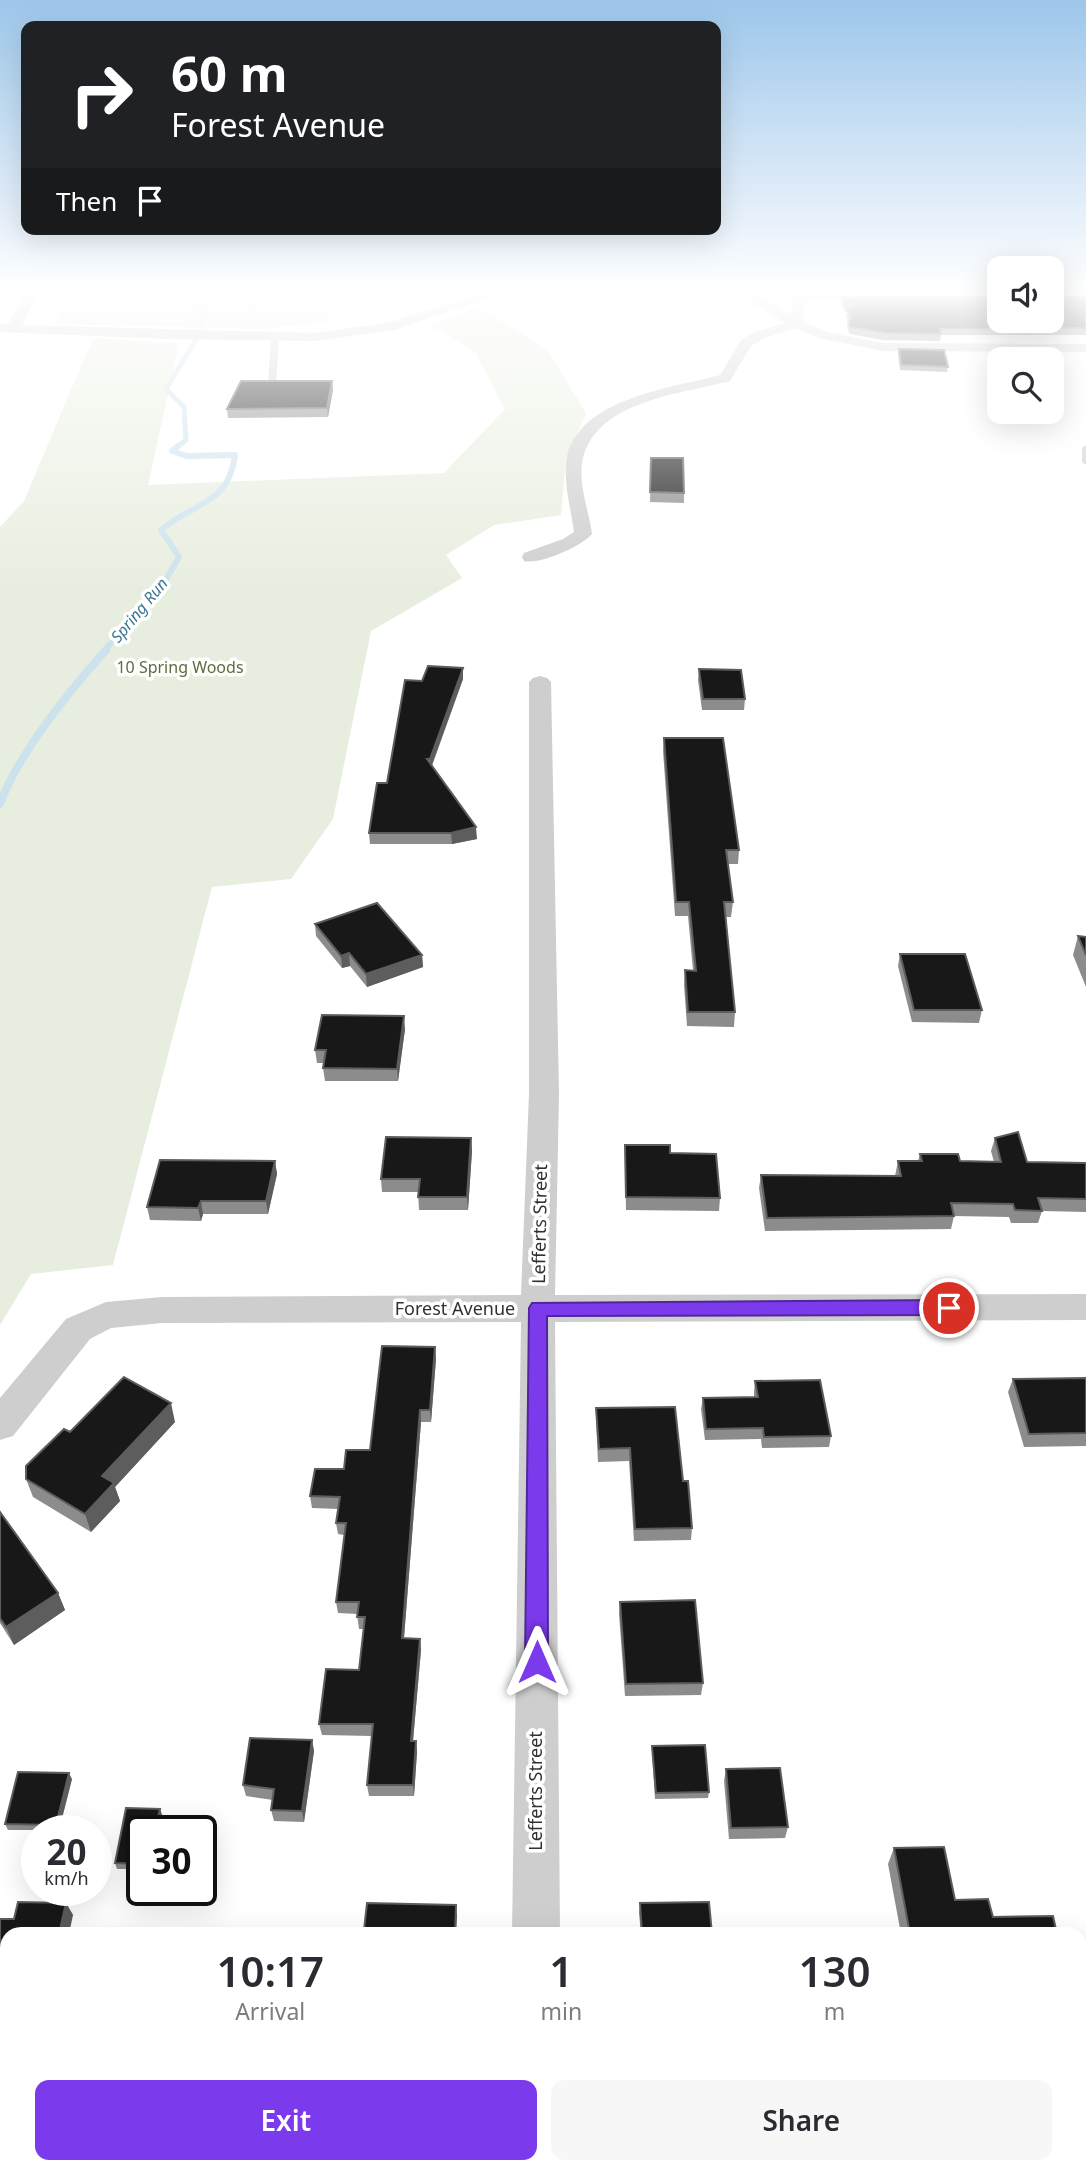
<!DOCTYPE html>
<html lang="en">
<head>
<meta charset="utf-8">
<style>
	:root { --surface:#fff; --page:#f7f7f7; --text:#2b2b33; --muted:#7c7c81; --accent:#7c3aed }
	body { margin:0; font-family:"Noto Sans",sans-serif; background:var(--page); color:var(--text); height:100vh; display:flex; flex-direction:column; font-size:26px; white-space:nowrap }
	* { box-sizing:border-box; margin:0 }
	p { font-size:23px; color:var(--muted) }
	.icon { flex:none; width:38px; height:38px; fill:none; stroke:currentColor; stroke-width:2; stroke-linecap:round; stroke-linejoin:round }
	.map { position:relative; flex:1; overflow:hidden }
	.drawer { position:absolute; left:0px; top:1927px; width:1087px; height:247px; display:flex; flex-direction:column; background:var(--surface); border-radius:21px 21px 0 0; box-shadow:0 7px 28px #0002 }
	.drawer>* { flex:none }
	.guide { position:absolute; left:21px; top:21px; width:700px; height:214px; border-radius:14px; box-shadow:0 7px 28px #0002; background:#202124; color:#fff; overflow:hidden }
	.controls { position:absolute; left:987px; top:256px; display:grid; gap:14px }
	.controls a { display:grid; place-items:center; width:77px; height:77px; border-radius:14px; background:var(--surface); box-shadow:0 7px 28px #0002; font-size:35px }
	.speed { position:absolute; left:21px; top:1815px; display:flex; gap:14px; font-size:35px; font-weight:700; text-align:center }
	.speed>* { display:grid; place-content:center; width:91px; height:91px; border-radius:50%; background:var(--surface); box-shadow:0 7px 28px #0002; line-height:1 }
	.speed small { font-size:18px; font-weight:400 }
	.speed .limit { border:4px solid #111; border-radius:10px; background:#fff; color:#111 }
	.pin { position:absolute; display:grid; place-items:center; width:60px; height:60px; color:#fff; margin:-30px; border:4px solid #fff; border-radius:50%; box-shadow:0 2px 7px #0007 }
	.me { position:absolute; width:77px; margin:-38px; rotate:0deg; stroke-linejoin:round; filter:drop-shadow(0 0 5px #0008) }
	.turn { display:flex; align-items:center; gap:24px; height:147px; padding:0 35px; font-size:32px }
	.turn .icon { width:91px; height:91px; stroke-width:2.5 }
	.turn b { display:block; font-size:49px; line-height:60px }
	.then { display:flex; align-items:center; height:66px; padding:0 35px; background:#0003; gap:14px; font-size:26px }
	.eta { display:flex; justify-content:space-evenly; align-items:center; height:119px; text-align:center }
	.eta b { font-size:42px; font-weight:600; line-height:49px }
	.primary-button { display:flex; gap:14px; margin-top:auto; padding:14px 35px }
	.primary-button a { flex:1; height:80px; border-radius:14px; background:var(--accent); color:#fff; font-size:28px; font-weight:600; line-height:80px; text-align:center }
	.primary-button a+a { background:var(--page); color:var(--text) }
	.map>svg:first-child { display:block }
	.green { fill:#e8eedf }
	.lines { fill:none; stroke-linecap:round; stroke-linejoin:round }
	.stream-far2 { stroke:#cce2ed; stroke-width:5 }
	.stream-far1 { stroke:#cce2ed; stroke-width:6 }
	.stream { stroke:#cce2ed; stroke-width:8 }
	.lane { fill:#cecece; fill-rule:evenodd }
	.street { fill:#cecece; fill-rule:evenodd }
	.wall { fill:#8c8c8c }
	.shaded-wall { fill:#5d5d5d }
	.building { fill:#181818; stroke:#5d5d5d; stroke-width:2 }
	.route { fill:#7c3aed; stroke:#51269a; stroke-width:2 }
	.labels { text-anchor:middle; stroke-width:7; stroke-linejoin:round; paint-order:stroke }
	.far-water-label { font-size:16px; font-style:italic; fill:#3d7895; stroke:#fff }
	.far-park-label { font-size:16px; fill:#576e3d; stroke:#fff }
	.street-label { font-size:18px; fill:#313131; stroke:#fff }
</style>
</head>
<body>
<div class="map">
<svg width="1086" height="2172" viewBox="0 0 1086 2172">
	<rect width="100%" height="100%" fill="#fff"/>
	<!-- green -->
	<path class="green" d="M70,287H335L326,322L259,329L53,324L72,292Z
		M478,307L546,348L586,413L566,458L561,515L494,525L446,555L462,578L371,631L333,819L291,879L212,887L113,1265L31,1274L0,1325V527L24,501L93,338L179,343L148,485L444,473L505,409L475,352L429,325Z"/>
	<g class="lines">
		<!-- stream-far2 -->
		<path class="stream-far2" d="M190,287L202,312L203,327
			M176,448L186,440L184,407L166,389L195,341"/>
		<!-- stream-far1 -->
		<path class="stream-far1" d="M104,651L164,583L179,557L161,530C195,501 229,505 235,455L187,456L172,451L178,446"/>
		<!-- stream -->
		<path class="stream" d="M0,804C18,754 70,690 106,650"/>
		<!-- lane -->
		<path class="lane" d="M275,335L279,337L276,385L272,387L268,385L271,337Z
			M1086,445V465L1082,462V448Z"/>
		<!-- street -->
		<path class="street" d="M29,287H41L22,325L314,333L388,323L503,287H521L395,330L314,341L169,339L0,332V324H8Z
			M712,287C747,287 762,297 791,315L793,297L799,293H999V301H805L804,322L828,332L883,343L1086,344V352L883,351L819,338L796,328L764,338L751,346L730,381C682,394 598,400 583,458C577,481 589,511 592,534C582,546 540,565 524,561L522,557L524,553L563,539L574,532C571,510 564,485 566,463C573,399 671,388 720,375L741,340L754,332L786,323L742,297L713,290Z
			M540,676L547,678L551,682L559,1094L555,1295L1086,1294V1320L555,1322L560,1934H512L521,1322L162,1323L111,1328L90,1339L13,1436L0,1440V1398L66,1319L106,1302L162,1297L521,1295L529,1094V682L533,678Z
			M509,2166H561V2172H509Z"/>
	</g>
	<!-- wall -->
	<path class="wall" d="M833,287H999V291L834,290Z
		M1052,287H1086V290H1052Z
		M841,297H1086V335H941L940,341L883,340L850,334L847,328L848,320L846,316L847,312H845L841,304Z
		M899,349L948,367L947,372L900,370L898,354Z
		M332,381L333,390L328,417L228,418L227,409Z
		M651,458L684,493V503L650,502Z
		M699,669L745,699L744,710H702L698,680Z
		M463,679L432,766L477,839L452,844H370L369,833L422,681Z
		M664,738L739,850L738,864H728L733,902L731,917H726L735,1012L734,1027L687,1026L684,985L685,970H693L688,916H675L663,751Z
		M315,924L422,955L423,967L367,987L350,966L342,968L316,936Z
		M1078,936L1086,937V987L1073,955Z
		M900,954L982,1010L979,1023L912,1022L898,966Z
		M405,1029L398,1081H325L323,1068L324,1063H317L315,1050Z
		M471,1138L472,1151L468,1210H419L418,1192H382L381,1179Z
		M995,1138L1027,1162L1086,1163V1212L1042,1211L1038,1223H1011L1009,1217L954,1216L951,1229L765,1231L759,1188L761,1175L895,1176L898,1161H918L920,1154L960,1161L994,1162L991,1151Z
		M625,1145L670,1153L720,1198L719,1211L626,1210Z
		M275,1161L277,1174L268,1214H203L201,1221L150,1220L147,1207Z
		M435,1347L436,1359L431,1422H421L404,1638L420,1639L421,1650L413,1741H416L417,1752L414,1796H369L367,1785L372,1736L322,1735L319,1724L359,1670L364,1629H359L357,1614L338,1613L336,1602L344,1535L338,1534L336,1523L338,1509L312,1508L310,1496L370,1450Z
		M1086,1378V1446L1024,1447L1008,1392L1013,1379Z
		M755,1381L831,1436L829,1447L762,1448L761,1439L705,1440L701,1409L703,1398L754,1397V1392Z
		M596,1408L683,1481L692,1528L691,1540L634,1541L629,1461L598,1462L596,1421Z
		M175,1422L115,1487L120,1501L91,1532L33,1497L26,1479L70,1432Z
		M0,1512L58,1593L65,1610L14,1645L0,1623Z
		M620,1602L703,1683L701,1695L625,1696L619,1614Z
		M312,1740L314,1751L304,1822L274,1821L271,1810L273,1800L246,1796L243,1785Z
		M652,1746L709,1792L708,1798L655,1799L652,1752Z
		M726,1769L788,1827L785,1838L729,1839L724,1781Z
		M72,1779L59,1830H8L5,1824Z
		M126,1808L160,1809L162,1815L159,1830H142V1869H117L115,1863Z
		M894,1848L955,1900L993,1917L1057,1934H901L888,1864Z
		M66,1903L73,1915L7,1934V2076H0V1919H14Z
		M640,1903L712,1934H641L639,1913Z"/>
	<!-- shaded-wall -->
	<path class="shaded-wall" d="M858,302L847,310V312H845V306Z
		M332,381L333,390L328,417L327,408Z
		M463,668V679L430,770V759Z
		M476,827L477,839L452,844L451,833Z
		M349,953L350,966L342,968L341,956Z
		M422,955L423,967L367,987L366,974Z
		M404,1016L405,1029L398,1081L397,1069Z
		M471,1138L472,1151L468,1210L467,1197Z
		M275,1161L277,1174L268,1214L266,1201Z
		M201,1201L203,1214L201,1221L198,1208Z
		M435,1347L436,1359L431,1422L430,1410Z
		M171,1403L175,1422L115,1487L120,1501L91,1532L85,1514L102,1476Z
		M420,1410L421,1422L403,1650L402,1638Z
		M58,1593L65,1610L14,1645L6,1627Z
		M420,1639L421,1650L412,1752L411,1741Z
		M312,1740L314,1751L304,1822L302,1811Z
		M416,1741L417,1752L414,1796L413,1785Z
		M69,1773L72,1779L59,1830L56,1825Z
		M160,1809L162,1815L159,1830H155Z
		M66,1903L73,1915L69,1934H59Z
		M456,1905L457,1916L456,1934H455Z"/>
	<!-- building -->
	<path class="building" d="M1052,296L1086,297V328L940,329L941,334L884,333L850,327L848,321L851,318L847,310L858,302L845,306L841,297H999V320H1052Z
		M899,349L944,350L948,367L901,365Z
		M241,381H332L327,408L227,409Z
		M651,458H683L684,493L650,492Z
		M428,666L463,668L430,759H427L476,827L451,833H369L377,783H387L405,680L422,681Z
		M699,669L741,670L745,699H703Z
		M664,738H723L739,850H726L733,902H724L735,1012H688L685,970L696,971L689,902H676Z
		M377,903L422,955L366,974L349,953L341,956L315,924Z
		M1078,936L1086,937V955Z
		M900,954H965L982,1010H914Z
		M322,1015L404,1016L397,1069L323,1068L326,1050H315Z
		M1018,1132L1027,1162L1086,1163V1199L1038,1198L1042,1211L1015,1210L1013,1204L951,1203L954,1216L767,1218L761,1175L901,1176L898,1161H922L920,1154H958L960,1161L1001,1162L995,1138Z
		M386,1137L471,1138L467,1197H418L420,1179H381Z
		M625,1145H670V1153L716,1154L720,1198L626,1197Z
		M160,1160L275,1161L266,1201H201L198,1208L147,1207Z
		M382,1346L435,1347L430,1410H420L402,1638L420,1639L411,1741H416L413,1785H367L373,1724H319L326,1669L359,1670L365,1617H357L359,1602H336L346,1523H336L340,1497L310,1496L315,1469H344L346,1450H370Z
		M124,1377L171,1403L102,1476L114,1483L85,1514L26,1479V1466L64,1429L70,1432Z
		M1086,1378V1433L1029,1434L1013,1379Z
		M820,1380L831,1436L764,1437L763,1428L706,1429L703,1398L758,1397L755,1381Z
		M675,1407L683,1481H688L692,1528L635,1529L630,1448L599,1449L596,1408Z
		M0,1512L58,1593L6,1627L0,1618Z
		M695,1600L703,1683L626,1684L620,1602Z
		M250,1738L312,1740L302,1811L271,1810L274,1789L243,1785Z
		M705,1745L709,1792L656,1793L652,1746Z
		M780,1768L788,1827L731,1828L726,1769Z
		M18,1772L69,1773L56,1825L5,1824Z
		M126,1808L160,1809L155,1830H142V1864L115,1863Z
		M944,1847L955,1900L988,1899L993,1917L1053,1916L1057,1934H910L894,1848Z
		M18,1902L66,1903L59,1934H7V2065H0V1919H14Z
		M709,1902L712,1934H642L640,1903Z
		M367,1903L456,1905L455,1934H253L254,1928L364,1930Z
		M130,1930L202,1932V1934H130Z"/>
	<!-- sky -->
	<linearGradient id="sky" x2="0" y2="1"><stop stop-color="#9dc6ea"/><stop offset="0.49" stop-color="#fff"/><stop offset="1" stop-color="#fff" stop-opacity="0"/></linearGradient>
	<rect width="1086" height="591" fill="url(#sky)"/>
	<!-- route -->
	<path class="route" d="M949,1300L956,1303L958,1308L956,1313L949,1315L547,1316L548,1662L545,1669L537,1672L529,1669L525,1662L529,1308L532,1303Z"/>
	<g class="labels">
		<!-- far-water labels -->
		<g class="far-water-label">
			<text transform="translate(139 610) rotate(-50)" y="6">Spring Run</text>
		</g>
		<!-- far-park labels -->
		<g class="far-park-label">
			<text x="180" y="673">10 Spring Woods</text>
		</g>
		<!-- street labels -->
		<g class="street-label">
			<text transform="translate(540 1224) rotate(-89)" y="6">Lefferts Street</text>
			<text x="455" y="1315">Forest Avenue</text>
			<text transform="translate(536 1791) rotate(-90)" y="6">Lefferts Street</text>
		</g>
	</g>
</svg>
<div class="controls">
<a><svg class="icon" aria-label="sound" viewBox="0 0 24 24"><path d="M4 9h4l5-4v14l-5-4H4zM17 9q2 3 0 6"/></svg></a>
<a><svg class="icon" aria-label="search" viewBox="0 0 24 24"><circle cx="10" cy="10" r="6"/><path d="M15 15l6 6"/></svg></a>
</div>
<div class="speed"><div>20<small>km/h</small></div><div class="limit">30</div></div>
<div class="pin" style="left:949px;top:1308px;background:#d93025"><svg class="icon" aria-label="arrive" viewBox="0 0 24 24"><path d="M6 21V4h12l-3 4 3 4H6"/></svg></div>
<svg class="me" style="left:537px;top:1662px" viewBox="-20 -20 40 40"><path d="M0-17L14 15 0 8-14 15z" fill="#7c3aed" stroke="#fff" stroke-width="4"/></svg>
<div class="guide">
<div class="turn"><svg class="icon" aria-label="right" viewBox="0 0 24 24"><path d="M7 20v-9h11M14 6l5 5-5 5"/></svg><div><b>60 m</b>Forest Avenue</div></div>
<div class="then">Then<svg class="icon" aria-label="arrive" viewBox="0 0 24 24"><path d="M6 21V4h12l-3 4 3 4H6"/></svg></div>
</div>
<section class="drawer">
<div class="eta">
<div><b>10:17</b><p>Arrival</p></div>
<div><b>1</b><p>min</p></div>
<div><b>130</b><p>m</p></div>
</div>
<div class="primary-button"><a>Exit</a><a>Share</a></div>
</section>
</div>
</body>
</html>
